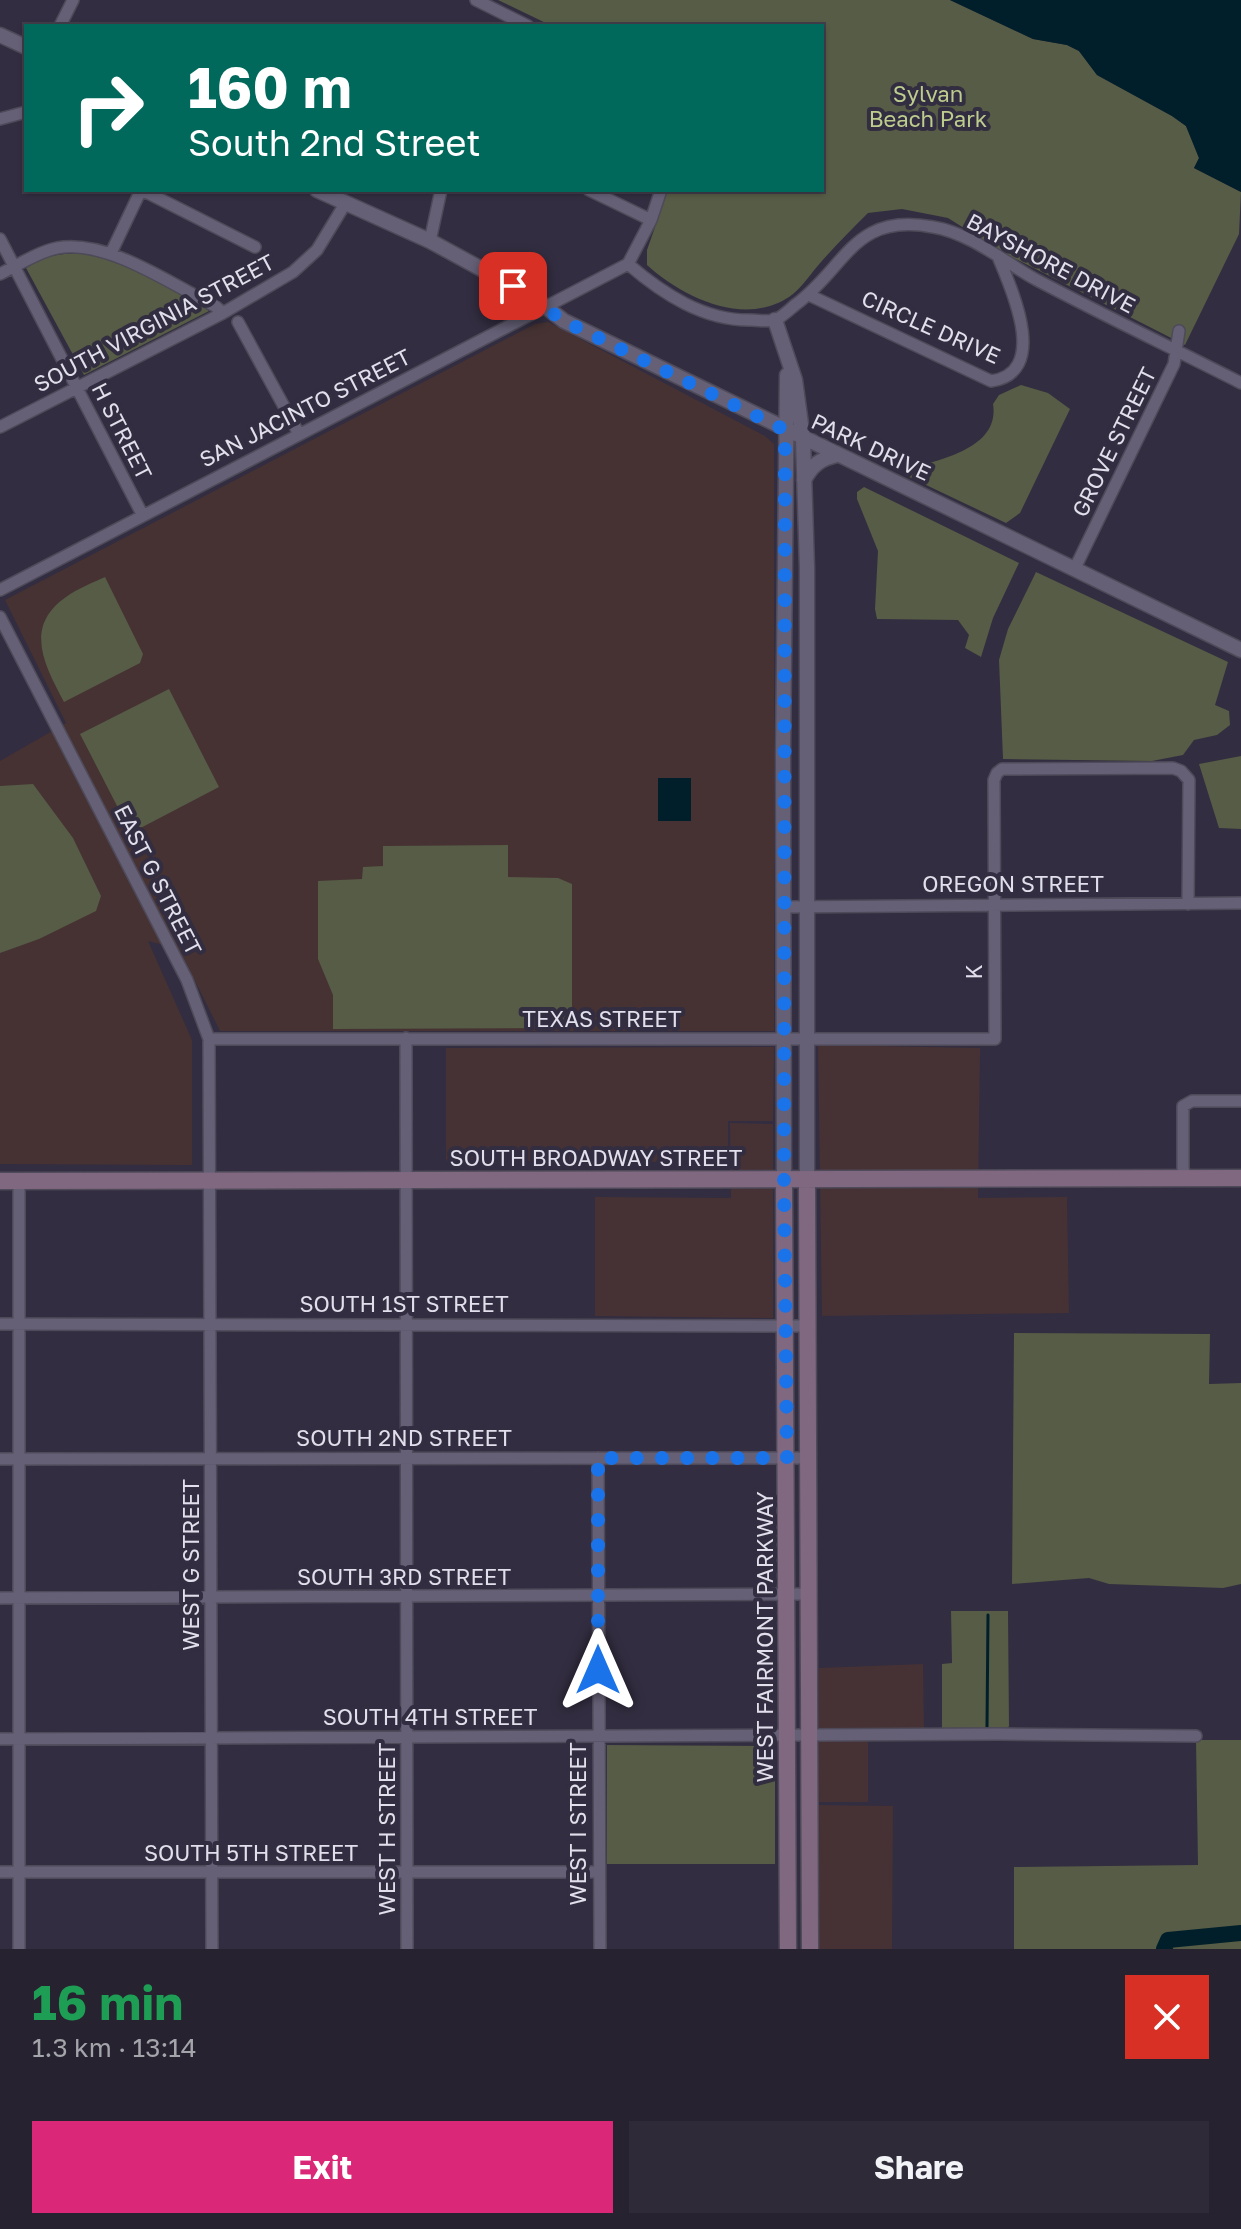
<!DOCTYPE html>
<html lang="en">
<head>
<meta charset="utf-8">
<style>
	:root { --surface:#262230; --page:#2e2a38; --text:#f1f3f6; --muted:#a4a4ab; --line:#423f4c; --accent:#db2777 }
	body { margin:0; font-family:"Golos Text",sans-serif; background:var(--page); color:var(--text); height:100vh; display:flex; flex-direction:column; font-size:30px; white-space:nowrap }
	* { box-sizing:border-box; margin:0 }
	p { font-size:26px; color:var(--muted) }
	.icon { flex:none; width:44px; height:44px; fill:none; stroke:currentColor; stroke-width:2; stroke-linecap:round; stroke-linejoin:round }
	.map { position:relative; height:1949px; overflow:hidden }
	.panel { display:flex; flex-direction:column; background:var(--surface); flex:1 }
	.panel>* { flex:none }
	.top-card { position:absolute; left:24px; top:24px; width:800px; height:168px; border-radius:0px; box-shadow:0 2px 6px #0004,0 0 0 2px var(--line); background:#00695c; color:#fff; overflow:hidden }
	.pin { position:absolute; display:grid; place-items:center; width:68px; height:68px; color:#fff; margin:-34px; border-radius:16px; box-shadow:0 4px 12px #0006 }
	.me { position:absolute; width:88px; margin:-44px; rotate:0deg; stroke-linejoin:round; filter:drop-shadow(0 0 6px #0008) }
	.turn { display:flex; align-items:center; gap:28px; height:168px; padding:0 32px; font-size:36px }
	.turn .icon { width:104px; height:104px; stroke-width:2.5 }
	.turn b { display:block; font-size:56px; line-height:68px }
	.round { display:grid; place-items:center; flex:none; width:84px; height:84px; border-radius:0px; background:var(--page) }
	.head { display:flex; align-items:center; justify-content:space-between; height:136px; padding:0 32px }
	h1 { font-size:48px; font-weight:700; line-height:60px; color:#1e9e55 }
	.cta { display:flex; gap:16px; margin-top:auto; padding:16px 32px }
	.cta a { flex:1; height:92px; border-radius:0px; background:var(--accent); color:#fff; font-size:32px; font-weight:700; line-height:92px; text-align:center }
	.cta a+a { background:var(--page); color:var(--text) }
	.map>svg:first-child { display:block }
	.commercial { fill:#463235 }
	.education { fill:#463233 }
	.green { fill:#565c45 }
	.water { fill:#001f2b }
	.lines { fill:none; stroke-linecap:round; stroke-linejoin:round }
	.stream { stroke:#001f2b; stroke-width:3 }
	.river { stroke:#001f2b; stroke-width:16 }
	.minor-casing { stroke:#4e4a59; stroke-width:14 }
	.tertiary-casing { stroke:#4e4a59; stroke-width:17 }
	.secondary-casing { stroke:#4e4a59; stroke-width:19 }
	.minor { stroke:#656076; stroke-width:11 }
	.tertiary { stroke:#656076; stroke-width:14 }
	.secondary { stroke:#816881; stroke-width:16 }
	.route { stroke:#1a73e8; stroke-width:14; stroke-dasharray:0 25.2 }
	.labels { text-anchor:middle; stroke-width:8; stroke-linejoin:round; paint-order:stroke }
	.park-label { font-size:22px; fill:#bdcd8d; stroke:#322d40 }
	.street-label { font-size:22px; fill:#e2dfec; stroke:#322d40 }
</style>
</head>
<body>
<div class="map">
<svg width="1241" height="1949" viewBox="0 0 1241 1949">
	<rect width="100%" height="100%" fill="#322d40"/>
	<!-- commercial -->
	<path class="commercial" d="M818,1045L980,1048L978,1198L1067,1197L1069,1313L822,1316Z
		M774,1047L773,1121H728V1162L446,1161V1048Z
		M730,1123L773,1124V1318L595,1316V1197L731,1198Z
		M923,1664L924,1732H868V1802H819V1668Z
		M815,1805L893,1806L892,1949H815Z"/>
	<!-- education -->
	<path class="education" d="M548,322L765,436L774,444V1031H220L179,949L148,941L192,1040V1165L0,1164V761L66,723L5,600L535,324Z"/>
	<!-- green -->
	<path class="green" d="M498,0H950L1033,39L1067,45L1079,51L1097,75L1172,116L1186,126L1199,158L1194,168L1241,192L1239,234L1185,345L1002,252L948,218L902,209L868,213C852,229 836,245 821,262C812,272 803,286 793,294C748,329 683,298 647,265V250L668,190H822V26H552Z
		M64,254C72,254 81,253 89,255C122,261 180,292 209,311L84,375L26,268L45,257Z
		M1021,385L1048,393L1070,409L1020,513L1006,523L905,475L909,469C942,459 1000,448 993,404L999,395Z
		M864,487L1019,563L993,618L981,657L965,648L969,635L958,620L877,619L875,609L878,551L857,499V492Z
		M1036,572L1228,662L1215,705L1229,711L1230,725L1217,735L1194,740L1183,755L1152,761L1003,759L999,660L1008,629Z
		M105,577L143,654L140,663L64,702C45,666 23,627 66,597C77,589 92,583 105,577Z
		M169,689L219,787L131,833L80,734Z
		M1241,756V829L1219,828L1199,764Z
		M33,784L73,838L101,896L96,911L39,939L0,953V786Z
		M508,845V877L558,878L572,884V1016L565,1017V1028L333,1029V995L318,959V881L362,879L363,867L383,866V846Z
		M1014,1333L1210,1334L1209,1384L1241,1383V1584L1223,1588L1109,1584L1089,1578L1012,1584Z
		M951,1611H1008L1009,1726L1006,1731H946L942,1729V1664L952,1663Z
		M1196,1740H1241V1949H1014V1867L1198,1865Z
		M607,1745L775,1746V1864H607Z"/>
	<!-- water -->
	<path class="water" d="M950,0H1241V192L1194,168L1199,158L1186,126L1172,116L1097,75L1079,51L1067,45L1033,39Z
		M658,778H691V821H658Z"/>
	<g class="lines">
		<!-- stream -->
		<path class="stream" d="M987,1727L988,1615"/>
		<!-- river -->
		<path class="river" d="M1164,1949L1168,1940L1241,1933"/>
		<defs>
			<path id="minor" d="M476,0L528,26
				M60,26L73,0
				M0,119L26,112
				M142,190L255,247
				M589,190L651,220
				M0,239L142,514
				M430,241L441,190
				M111,253L141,190
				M628,264C663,294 704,321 751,320C758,320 769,322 775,320C782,317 789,310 795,305C847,267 853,212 933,227C970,233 1003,261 1035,279C1103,315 1172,348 1241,383
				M628,264L651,220L661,190
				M0,274C18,265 38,252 57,248C108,239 170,284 215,306L223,313
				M809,295L991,381C1049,373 1013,292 999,259
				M238,322L299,434
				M0,427L223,313L293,272L317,250L345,204
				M1075,568L1174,364L1179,331
				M0,590L628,264
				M0,617L187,980L209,1039L212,1949
				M785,907L1241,903
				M406,1038L407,1949
				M209,1039H995L994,780L997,773L1002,769L1173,768L1181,771L1189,780L1188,904
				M1187,1178L1183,1169V1106L1192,1101H1241
				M19,1181V1949
				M0,1324L809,1326
				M598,1458L600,1949
				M0,1459L809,1458
				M0,1598L809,1594
				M0,1739L999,1734L1196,1736
				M0,1872H598"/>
			<path id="tertiary" d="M0,35L26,47
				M317,190L430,241L533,297L564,321L1241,650
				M775,320L795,380L803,439L807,568V1181
				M804,480C812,465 820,459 837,455
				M784,1180L783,754L787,375"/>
			<path id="secondary" d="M784,1180L788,1949
				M0,1181L1241,1178
				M807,1181L810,1949"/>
		</defs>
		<!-- minor casing -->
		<use href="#minor" class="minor-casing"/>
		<!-- tertiary casing -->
		<use href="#tertiary" class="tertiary-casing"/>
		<!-- secondary casing -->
		<use href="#secondary" class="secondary-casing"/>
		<!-- minor -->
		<use href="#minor" class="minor"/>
		<!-- tertiary -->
		<use href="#tertiary" class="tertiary"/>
		<!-- secondary -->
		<use href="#secondary" class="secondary"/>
	</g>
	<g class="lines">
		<!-- route -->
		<path class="route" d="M513,286L533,297L560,319L785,430L784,1180L787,1458H598V1670"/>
	</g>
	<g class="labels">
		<!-- park labels -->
		<g class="park-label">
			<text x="928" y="102">Sylvan<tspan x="928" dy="25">Beach Park</tspan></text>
		</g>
		<!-- street labels -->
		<g class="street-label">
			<text transform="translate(1051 263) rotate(28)" y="8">BAYSHORE DRIVE</text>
			<text transform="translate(154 323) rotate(-28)" y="8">SOUTH VIRGINIA STREET</text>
			<text transform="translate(931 327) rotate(24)" y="8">CIRCLE DRIVE</text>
			<text transform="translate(305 408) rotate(-27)" y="8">SAN JACINTO STREET</text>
			<text transform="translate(122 431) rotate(63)" y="8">H STREET</text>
			<text transform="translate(1114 442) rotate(-64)" y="8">GROVE STREET</text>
			<text transform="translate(871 447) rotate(25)" y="8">PARK DRIVE</text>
			<text transform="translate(158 880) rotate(63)" y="8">EAST G STREET</text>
			<text x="1013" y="892">OREGON STREET</text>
			<text transform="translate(974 972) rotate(-90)" y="8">K</text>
			<text x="602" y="1027">TEXAS STREET</text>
			<text x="596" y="1166">SOUTH BROADWAY STREET</text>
			<text x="404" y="1312">SOUTH 1ST STREET</text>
			<text x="404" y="1446">SOUTH 2ND STREET</text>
			<text transform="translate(191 1565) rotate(-90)" y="8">WEST G STREET</text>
			<text x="404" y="1585">SOUTH 3RD STREET</text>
			<text transform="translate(765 1637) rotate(-90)" y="8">WEST FAIRMONT PARKWAY</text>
			<text x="430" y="1725">SOUTH 4TH STREET</text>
			<text transform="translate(578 1824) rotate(-90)" y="8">WEST I STREET</text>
			<text transform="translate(387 1829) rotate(-90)" y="8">WEST H STREET</text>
			<text x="251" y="1861">SOUTH 5TH STREET</text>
		</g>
	</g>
</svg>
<div class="pin" style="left:513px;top:286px;background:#d93025"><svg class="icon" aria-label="arrive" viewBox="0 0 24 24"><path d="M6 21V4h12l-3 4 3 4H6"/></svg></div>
<svg class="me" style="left:598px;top:1670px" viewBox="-20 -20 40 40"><path d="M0-17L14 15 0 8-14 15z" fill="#1a73e8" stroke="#fff" stroke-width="4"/></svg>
<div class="top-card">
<div class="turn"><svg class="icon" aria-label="right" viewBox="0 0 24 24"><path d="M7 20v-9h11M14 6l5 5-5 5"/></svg><div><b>160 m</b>South 2nd Street</div></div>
</div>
</div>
<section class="panel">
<div class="head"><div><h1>16 min</h1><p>1.3 km · 13:14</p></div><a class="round" style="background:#d93025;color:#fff"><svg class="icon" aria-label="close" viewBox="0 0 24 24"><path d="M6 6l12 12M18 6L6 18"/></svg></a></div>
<div class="cta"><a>Exit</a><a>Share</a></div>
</section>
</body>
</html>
